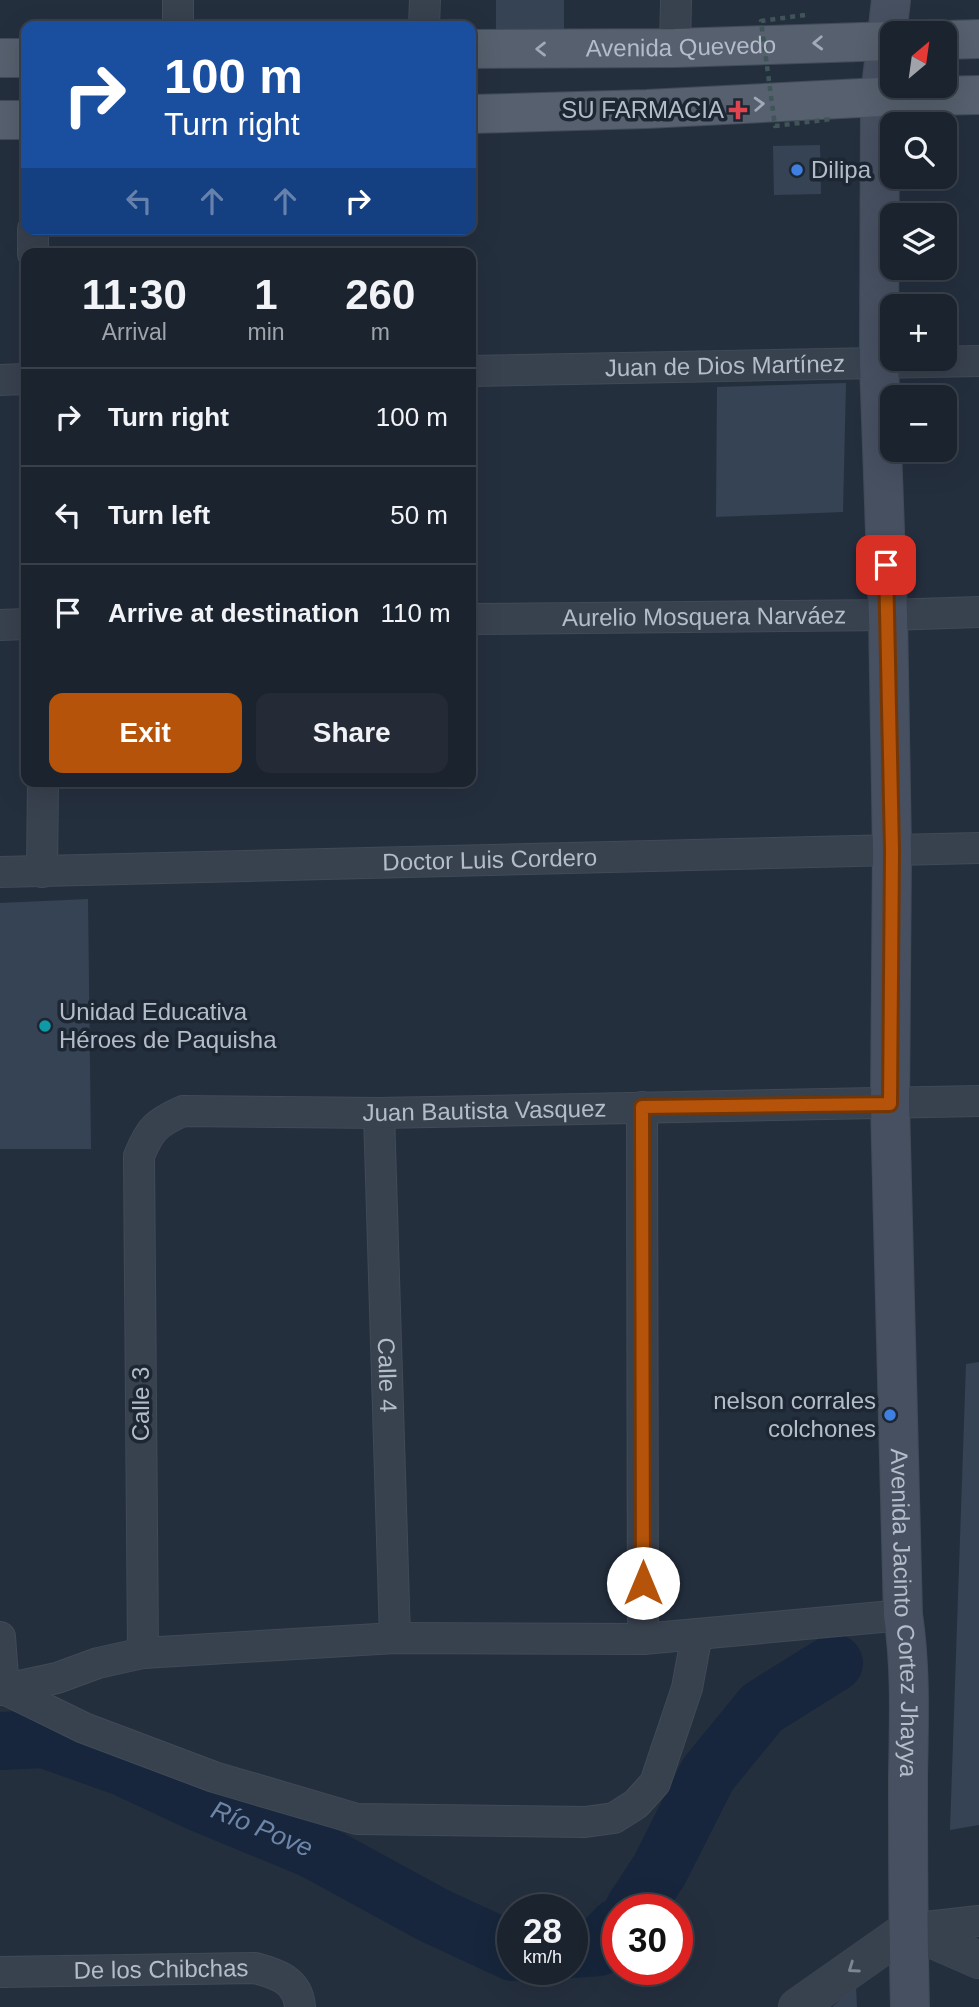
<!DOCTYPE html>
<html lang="en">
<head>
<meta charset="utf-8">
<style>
	:root { --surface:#1b232e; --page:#242b36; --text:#f1f3f6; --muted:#a0a4aa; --line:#39404a; --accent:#b45309 }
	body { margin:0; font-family:Helvetica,sans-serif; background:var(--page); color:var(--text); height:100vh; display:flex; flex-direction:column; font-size:26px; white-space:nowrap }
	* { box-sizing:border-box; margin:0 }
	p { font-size:23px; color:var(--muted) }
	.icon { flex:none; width:38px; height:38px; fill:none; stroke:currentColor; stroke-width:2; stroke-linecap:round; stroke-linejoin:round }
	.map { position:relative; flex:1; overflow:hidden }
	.drawer { position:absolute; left:21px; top:248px; width:455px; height:539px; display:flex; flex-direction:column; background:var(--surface); border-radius:14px; box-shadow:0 7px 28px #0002,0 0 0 2px var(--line) }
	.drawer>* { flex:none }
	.top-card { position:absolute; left:21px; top:21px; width:455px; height:214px; border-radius:14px; box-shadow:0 7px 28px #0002,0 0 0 2px var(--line); background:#1a4fa0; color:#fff; overflow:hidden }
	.needle { width:46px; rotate:29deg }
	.tools { position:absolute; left:880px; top:21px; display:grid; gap:14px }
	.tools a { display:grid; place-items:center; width:77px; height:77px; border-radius:14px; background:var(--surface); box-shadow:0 7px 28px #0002,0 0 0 2px var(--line); font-size:35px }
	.speed { position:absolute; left:497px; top:1894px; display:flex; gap:14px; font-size:35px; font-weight:700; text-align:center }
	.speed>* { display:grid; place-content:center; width:91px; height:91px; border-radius:50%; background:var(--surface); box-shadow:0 7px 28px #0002,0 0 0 2px var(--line); line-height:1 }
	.speed small { font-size:18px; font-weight:400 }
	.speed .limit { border:10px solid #d22; background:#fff; color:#111 }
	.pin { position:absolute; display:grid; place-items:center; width:60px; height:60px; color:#fff; margin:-30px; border-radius:14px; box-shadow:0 4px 10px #0006 }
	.me { position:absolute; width:77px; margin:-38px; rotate:0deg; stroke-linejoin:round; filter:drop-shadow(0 0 5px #0008) }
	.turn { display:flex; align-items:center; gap:24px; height:147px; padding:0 28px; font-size:32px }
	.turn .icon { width:91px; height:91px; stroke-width:2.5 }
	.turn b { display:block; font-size:49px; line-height:60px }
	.lanes { display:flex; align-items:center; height:66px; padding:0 28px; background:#0003; justify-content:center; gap:35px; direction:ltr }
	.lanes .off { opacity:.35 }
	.eta { display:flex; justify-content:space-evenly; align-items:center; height:119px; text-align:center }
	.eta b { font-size:42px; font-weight:600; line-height:49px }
	.primary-button { display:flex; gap:14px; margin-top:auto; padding:14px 28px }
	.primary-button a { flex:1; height:80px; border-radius:14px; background:var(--accent); color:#fff; font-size:28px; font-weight:600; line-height:80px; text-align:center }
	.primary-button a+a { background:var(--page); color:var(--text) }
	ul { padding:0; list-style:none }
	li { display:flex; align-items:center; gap:21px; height:98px; padding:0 28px; border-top:2px solid var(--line) }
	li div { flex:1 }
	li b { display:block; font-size:26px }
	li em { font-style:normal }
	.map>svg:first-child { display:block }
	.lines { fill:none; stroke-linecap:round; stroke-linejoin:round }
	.river { stroke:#17263c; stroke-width:58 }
	.building { fill:#364354 }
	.minor-casing { stroke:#414a57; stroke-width:32 }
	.tertiary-casing { stroke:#414a57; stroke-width:38 }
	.secondary-casing { stroke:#414a57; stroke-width:40 }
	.primary-casing { stroke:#414a57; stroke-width:40 }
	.minor { stroke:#38414e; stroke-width:30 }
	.tertiary { stroke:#38414e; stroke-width:37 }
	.secondary { stroke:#465061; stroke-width:38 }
	.primary { stroke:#56606e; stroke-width:38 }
	.path-bridge { stroke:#3f5557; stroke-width:4.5; stroke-dasharray:5 5; stroke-linecap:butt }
	.oneway { stroke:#a1aab7 }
	.oneway2 { stroke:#7c8592 }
	.route-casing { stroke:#753606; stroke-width:18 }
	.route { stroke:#b45309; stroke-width:12 }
	.health-dot { fill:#e0444e; stroke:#1d2633; stroke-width:2.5 }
	.shop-dot { fill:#3f7fe0; stroke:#1d2633; stroke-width:2.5 }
	.culture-dot { fill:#0f9aa8; stroke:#1d2633; stroke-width:2.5 }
	.labels { text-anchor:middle; stroke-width:7; stroke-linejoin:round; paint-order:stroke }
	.street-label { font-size:24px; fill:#b4bcc9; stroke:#1d2633 }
	.poi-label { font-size:24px; fill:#b4bcc9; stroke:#1d2633; text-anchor:end }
	.water-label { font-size:26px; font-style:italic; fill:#6d86a8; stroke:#1d2633 }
</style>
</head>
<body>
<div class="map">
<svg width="979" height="2007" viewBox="0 0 979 2007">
	<rect width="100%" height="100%" fill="#242f3e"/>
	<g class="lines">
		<!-- river -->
		<g class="river">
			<path id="s1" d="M0,1741L44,1739L123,1767L198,1802L314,1850L433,1915L513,1952"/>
			<path d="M634,1909L660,1869L708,1774L762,1708L834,1663"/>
			<path d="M572,1949L599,1947L618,1927"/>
		</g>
	</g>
	<!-- building -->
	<path class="building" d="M496,0H564V35H496Z
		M820,145L821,194L774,195L773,146Z
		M846,383L843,512L716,517L717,387Z
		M88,899L91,1149H0V903Z
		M979,1362V1825L950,1830L966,1364Z
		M856,1986L857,2007H832Z"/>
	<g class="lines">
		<defs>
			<g id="minor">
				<path d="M178,26V0"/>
				<path d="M424,26L425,0"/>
				<path d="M675,48L676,0"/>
				<path d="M33,229V254"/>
				<path id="s2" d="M471,371L979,361"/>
				<path d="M0,380L26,379"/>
				<path id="s3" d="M471,619L888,615L979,612"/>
				<path d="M0,625L26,624"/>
				<path id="s4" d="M0,872L979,848"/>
				<path d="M42,872L43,782"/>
				<path d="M642,1107L643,1639"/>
				<path id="s5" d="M379,1113L395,1638"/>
				<path d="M0,1637L4,1689L84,1728L214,1777L357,1819L585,1822L614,1818L636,1804L655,1783L687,1688L697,1634"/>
				<path id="s6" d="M143,1653L139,1156C150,1129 156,1123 183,1111L379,1113L979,1101"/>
				<path d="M0,1690L57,1678L98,1663L143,1653L395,1638L643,1639L903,1615"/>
				<path d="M908,1929L979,1921"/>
				<path id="s7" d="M0,1972L255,1968C277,1974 298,1980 300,2007"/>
			</g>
			<path id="tertiary" d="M797,2007L908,1929L979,1960"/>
			<g id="secondary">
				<path id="s8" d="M891,0L880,97L879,363L888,615L892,850L890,1104L903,1615C911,1667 909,1722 908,1776C908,1853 908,1930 910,2007"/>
			</g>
			<g id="primary">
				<path d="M945,40L979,39"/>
				<path id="s9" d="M471,49L675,48L892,41"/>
				<path d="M0,58H26"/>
				<path d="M471,114L647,109L880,97L979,95"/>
				<path d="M0,120H26"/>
			</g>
		</defs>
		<!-- minor casing -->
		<use href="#minor" class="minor-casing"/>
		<!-- tertiary casing -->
		<use href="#tertiary" class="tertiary-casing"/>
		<!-- secondary casing -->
		<use href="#secondary" class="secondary-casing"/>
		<!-- primary casing -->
		<use href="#primary" class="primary-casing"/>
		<!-- minor -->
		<use href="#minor" class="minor"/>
		<!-- tertiary -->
		<use href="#tertiary" class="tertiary"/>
		<!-- secondary -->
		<use href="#secondary" class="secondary"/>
		<!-- primary -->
		<use href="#primary" class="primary"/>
		<!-- path-bridge -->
		<path class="path-bridge" d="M805,15L761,21L775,126L832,119"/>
	</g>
	<!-- one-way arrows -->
	<defs><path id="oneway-chevron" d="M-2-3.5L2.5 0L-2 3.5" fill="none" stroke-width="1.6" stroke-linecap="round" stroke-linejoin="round" transform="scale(1.75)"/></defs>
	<g class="oneway">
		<use href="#oneway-chevron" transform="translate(818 43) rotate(178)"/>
		<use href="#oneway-chevron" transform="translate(541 49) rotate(180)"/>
		<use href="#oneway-chevron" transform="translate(759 104) rotate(-3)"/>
	</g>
	<use class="oneway2" href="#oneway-chevron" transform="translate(853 1968) rotate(145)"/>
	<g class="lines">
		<defs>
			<path id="route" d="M643,1583L642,1107L890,1104L892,850L886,565"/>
		</defs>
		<!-- route casing -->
		<use href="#route" class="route-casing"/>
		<!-- route -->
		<use href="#route" class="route"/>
	</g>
	<!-- markers -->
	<path class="health-dot" d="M734.5 99.5h7v7h7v7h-7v7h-7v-7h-7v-7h7z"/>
	<g class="shop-dot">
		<circle cx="797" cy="170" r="7"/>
		<circle cx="890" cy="1415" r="7"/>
	</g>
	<circle class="culture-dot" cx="45" cy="1026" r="7"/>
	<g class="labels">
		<!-- street labels -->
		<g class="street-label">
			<text dy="8" stroke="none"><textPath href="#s9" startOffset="210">Avenida Quevedo</textPath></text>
			<text dy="8" stroke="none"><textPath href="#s2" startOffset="254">Juan de Dios Martínez</textPath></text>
			<text dy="8" stroke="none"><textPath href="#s3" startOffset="233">Aurelio Mosquera Narváez</textPath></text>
			<text dy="8" stroke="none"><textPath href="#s4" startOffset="490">Doctor Luis Cordero</textPath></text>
			<text dy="8" stroke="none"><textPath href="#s6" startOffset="864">Juan Bautista Vasquez</textPath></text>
			<text dy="8" stroke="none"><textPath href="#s5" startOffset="262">Calle 4</textPath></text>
			<text transform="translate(141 1404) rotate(-90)" y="8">Calle 3</text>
			<text dy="8" stroke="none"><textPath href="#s8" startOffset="1614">Avenida Jacinto Cortez Jhayya</textPath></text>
			<text dy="8" stroke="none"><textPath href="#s7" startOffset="161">De los Chibchas</textPath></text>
		</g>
		<!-- poi labels -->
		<g class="poi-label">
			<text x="724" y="118">SU FARMACIA</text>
			<text x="811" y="178" text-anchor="start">Dilipa</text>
			<text x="59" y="1020" text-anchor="start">Unidad Educativa<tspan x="59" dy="28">Héroes de Paquisha</tspan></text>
			<text x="876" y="1409">nelson corrales<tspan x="876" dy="28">colchones</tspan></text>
		</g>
		<!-- water labels -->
		<g class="water-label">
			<text dy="9" stroke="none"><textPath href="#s1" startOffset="280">Río Pove</textPath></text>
		</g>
	</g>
</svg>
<div class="tools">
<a><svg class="needle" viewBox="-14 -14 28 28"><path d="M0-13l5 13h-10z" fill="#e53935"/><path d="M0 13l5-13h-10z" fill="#a0a4aa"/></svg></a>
<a><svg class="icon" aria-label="search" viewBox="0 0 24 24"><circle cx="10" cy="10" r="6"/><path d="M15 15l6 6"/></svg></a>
<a><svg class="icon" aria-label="layers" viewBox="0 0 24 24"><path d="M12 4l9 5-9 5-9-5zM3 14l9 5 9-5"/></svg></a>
<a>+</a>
<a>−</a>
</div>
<div class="speed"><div>28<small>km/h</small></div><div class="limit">30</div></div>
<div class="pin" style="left:886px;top:565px;background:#d93025"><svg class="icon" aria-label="arrive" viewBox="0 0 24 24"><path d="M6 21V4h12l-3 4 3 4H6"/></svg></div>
<svg class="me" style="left:643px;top:1583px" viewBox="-20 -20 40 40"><circle r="19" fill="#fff"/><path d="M0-13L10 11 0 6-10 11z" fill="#b45309"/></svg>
<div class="top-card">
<div class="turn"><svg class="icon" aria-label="right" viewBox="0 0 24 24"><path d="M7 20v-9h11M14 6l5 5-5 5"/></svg><div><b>100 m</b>Turn right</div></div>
<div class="lanes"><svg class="icon off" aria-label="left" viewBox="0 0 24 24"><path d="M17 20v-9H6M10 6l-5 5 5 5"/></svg><svg class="icon off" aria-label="ahead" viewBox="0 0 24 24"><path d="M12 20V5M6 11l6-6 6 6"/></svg><svg class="icon off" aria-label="ahead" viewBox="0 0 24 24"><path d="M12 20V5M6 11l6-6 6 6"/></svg><svg class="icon" aria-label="right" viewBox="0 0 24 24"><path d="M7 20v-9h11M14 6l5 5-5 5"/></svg></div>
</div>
<section class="drawer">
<div class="eta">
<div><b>11:30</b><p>Arrival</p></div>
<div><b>1</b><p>min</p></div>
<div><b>260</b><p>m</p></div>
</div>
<ul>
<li><svg class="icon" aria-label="right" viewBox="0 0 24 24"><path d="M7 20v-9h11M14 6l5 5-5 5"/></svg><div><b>Turn right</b></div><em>100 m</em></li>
<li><svg class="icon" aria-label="left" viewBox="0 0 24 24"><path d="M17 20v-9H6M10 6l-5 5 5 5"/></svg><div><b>Turn left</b></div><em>50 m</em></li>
<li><svg class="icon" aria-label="arrive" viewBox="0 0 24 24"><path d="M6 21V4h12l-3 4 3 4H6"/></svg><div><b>Arrive at destination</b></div><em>110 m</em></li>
</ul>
<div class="primary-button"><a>Exit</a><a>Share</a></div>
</section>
</div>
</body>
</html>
